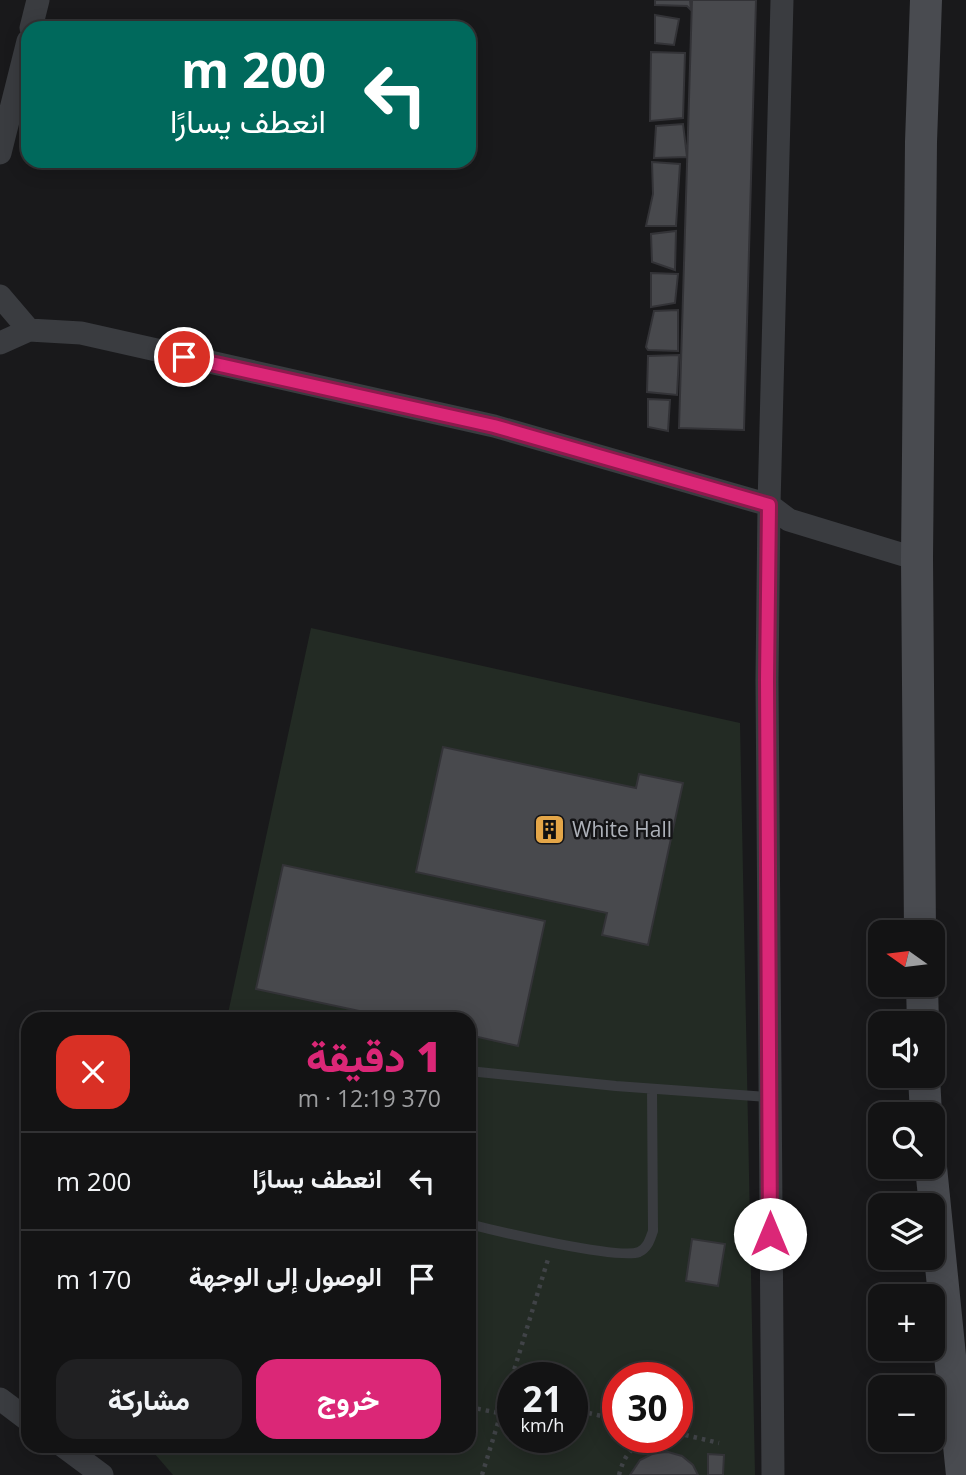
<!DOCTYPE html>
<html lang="ar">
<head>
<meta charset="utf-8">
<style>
	:root { --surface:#131314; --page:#202022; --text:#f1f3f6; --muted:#9d9ea0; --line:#323234; --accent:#db2777 }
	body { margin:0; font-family:"Open Sans",Vazirmatn,sans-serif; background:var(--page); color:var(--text); direction:rtl; height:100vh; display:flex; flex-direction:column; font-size:26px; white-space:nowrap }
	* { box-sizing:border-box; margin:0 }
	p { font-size:23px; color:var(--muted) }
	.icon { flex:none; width:38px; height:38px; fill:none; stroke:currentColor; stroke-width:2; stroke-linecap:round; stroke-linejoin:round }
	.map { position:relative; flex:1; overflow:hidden; direction:ltr }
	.details { position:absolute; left:21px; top:1012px; width:455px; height:441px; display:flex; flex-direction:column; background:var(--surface); border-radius:21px; box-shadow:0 4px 18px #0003,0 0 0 2px var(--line); direction:rtl }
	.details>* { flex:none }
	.guide { position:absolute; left:21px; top:21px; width:455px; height:147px; border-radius:21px; box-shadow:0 4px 18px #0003,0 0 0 2px var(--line); direction:rtl; background:#00695c; color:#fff; overflow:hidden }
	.needle { width:46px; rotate:284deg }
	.controls { position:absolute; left:868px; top:920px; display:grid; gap:14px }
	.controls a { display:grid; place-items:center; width:77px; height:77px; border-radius:14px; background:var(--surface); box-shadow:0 4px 18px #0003,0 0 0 2px var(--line); font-size:35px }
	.speed { position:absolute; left:497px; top:1362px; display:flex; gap:14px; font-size:35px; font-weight:700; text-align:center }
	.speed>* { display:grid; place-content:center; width:91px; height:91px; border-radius:50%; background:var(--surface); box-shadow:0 4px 18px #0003,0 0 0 2px var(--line); line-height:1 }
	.speed small { font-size:18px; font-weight:400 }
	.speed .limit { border:10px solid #d22; background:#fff; color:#111 }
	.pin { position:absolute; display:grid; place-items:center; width:60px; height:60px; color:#fff; margin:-30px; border:4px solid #fff; border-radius:50%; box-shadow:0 2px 7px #0007 }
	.me { position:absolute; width:77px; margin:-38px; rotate:0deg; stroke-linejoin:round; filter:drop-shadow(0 0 5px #0008) }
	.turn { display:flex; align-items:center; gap:24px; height:147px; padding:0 35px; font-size:32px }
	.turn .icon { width:91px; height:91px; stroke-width:2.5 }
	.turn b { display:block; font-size:49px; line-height:60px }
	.round { display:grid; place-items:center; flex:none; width:74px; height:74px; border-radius:21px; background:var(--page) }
	.head { display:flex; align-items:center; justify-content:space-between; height:119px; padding:0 35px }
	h1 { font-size:42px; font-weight:800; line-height:52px; color:var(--accent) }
	.cta { display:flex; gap:14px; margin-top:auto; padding:14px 35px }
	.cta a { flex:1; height:80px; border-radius:21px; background:var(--accent); color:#fff; font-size:28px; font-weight:800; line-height:80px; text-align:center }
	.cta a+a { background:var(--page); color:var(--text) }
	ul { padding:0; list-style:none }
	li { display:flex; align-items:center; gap:21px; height:98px; padding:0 35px; border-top:2px solid var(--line) }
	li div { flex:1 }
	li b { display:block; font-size:26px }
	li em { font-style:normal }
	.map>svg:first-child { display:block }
	.green { fill:#232b24; fill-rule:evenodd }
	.building { fill:#48494d; stroke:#333337; stroke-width:2 }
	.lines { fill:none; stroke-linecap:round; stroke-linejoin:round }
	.path { stroke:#404347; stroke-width:4.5; stroke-dasharray:3.5 5; stroke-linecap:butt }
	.lane { stroke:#3a3c40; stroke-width:10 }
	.street { stroke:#3a3c40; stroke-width:23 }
	.secondary { stroke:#494b50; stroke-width:32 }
	.route-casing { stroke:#8e194d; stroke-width:18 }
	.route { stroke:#db2777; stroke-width:12 }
	.labels { text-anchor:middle; stroke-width:5; stroke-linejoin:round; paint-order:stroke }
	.poi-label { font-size:21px; fill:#adb1b9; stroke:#141416; text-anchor:start }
</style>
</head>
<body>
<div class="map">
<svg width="966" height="1475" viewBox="0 0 966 1475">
	<rect width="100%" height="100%" fill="#19191b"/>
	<!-- green -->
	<path class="green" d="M311,628L740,723L755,1475H173L148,1446H469V1018H227ZM513,1377H572V1437H513ZM618,1377H677V1437H618Z"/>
	<!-- building -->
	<path class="building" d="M655,0H690L691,10L687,6L655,5Z
		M692,0H756L744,430L679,428Z
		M655,15L679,19L674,45L655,43Z
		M651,52L685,53L683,118L650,121Z
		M683,124L687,157L654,158L656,126Z
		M652,162L680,164L676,226H646L653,194Z
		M676,231L675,270L652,262L651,234Z
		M651,273L678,274L675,303L651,307Z
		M678,310V351L648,350L646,347L654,311Z
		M679,355L677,395L647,392L648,356Z
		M648,399L670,400L668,431L648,427Z
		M443,747L636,788L639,774L683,783L648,945L602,935L607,913L416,872Z
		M283,865L545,921L518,1046L469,1035V1018H392L256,989Z
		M692,1239L725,1244L718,1286L686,1281Z
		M668,1452L682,1456L693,1465L698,1475H630L640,1460L654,1453Z
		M708,1454L724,1455L723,1475H708Z"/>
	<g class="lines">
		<!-- path -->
		<path class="path" d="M505,1394L513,1396
			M469,1407L499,1413
			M572,1409L618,1420
			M677,1433L719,1443
			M482,1475L549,1256
			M619,1475C624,1455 632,1446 650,1437"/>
		<!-- lane -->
		<path class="lane" d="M469,1071L616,1086L769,1097
			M469,1224C496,1231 619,1260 639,1252C648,1248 650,1239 653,1231L652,1089"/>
		<!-- street -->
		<path class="street" d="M31,28L38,0
			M0,153L28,41
			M0,296L29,330L0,343
			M29,330L81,333L494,426L769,505L789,520L917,559
			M0,1399L28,1420
			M63,1446L102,1475
			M773,1475L767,680L769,505L782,0"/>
		<!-- secondary -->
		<path class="secondary" d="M920,933L917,559L921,142L926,0
			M922,985L923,1024
			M924,1076L926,1115
			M931,1167L962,1475"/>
	</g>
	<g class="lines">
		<defs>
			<path id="route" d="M184,357L494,426L769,505L767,680L770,1234"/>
		</defs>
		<!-- route casing -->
		<use href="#route" class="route-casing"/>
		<!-- route -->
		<use href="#route" class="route"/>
	</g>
	<!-- icons -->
	<defs>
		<symbol id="building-square" viewBox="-11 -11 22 22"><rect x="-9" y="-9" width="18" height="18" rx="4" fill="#e4a648" stroke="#141416"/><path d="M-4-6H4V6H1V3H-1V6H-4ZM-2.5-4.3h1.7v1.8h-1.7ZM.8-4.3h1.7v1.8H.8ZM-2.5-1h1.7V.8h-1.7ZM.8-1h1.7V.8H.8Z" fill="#111"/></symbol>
	</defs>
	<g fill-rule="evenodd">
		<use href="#building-square" x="532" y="812" width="35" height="35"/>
	</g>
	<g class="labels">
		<!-- poi labels -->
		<g class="poi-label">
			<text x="572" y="837">White Hall</text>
		</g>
	</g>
</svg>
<div class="controls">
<a><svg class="needle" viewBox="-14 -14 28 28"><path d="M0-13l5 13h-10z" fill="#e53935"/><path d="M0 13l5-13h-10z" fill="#9d9ea0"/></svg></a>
<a><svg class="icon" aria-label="sound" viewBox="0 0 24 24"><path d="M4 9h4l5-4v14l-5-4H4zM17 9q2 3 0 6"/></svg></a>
<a><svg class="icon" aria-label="search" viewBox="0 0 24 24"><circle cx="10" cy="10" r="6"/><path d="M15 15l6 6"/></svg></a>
<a><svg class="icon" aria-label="layers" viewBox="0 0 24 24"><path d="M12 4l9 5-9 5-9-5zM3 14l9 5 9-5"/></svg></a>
<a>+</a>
<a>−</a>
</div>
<div class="speed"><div>21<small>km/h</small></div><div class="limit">30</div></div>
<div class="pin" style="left:184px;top:357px;background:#d93025"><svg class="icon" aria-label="arrive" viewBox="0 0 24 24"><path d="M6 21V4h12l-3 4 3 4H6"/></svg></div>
<svg class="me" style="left:770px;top:1234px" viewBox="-20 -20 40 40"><circle r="19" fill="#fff"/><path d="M0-13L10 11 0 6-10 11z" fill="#db2777"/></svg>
<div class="guide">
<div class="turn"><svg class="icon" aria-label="left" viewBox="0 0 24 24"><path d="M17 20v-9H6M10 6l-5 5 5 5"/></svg><div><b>200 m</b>انعطف يسارًا</div></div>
</div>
<section class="details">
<div class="head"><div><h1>1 دقيقة</h1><p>370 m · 12:19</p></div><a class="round" style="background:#d93025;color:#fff"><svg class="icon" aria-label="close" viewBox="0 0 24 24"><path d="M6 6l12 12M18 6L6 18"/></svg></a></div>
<ul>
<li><svg class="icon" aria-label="left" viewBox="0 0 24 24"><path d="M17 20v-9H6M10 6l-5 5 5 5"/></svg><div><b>انعطف يسارًا</b></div><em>200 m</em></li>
<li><svg class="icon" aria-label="arrive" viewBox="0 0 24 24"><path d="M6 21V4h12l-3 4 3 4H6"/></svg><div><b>الوصول إلى الوجهة</b></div><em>170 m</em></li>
</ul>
<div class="cta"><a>خروج</a><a>مشاركة</a></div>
</section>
</div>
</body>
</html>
